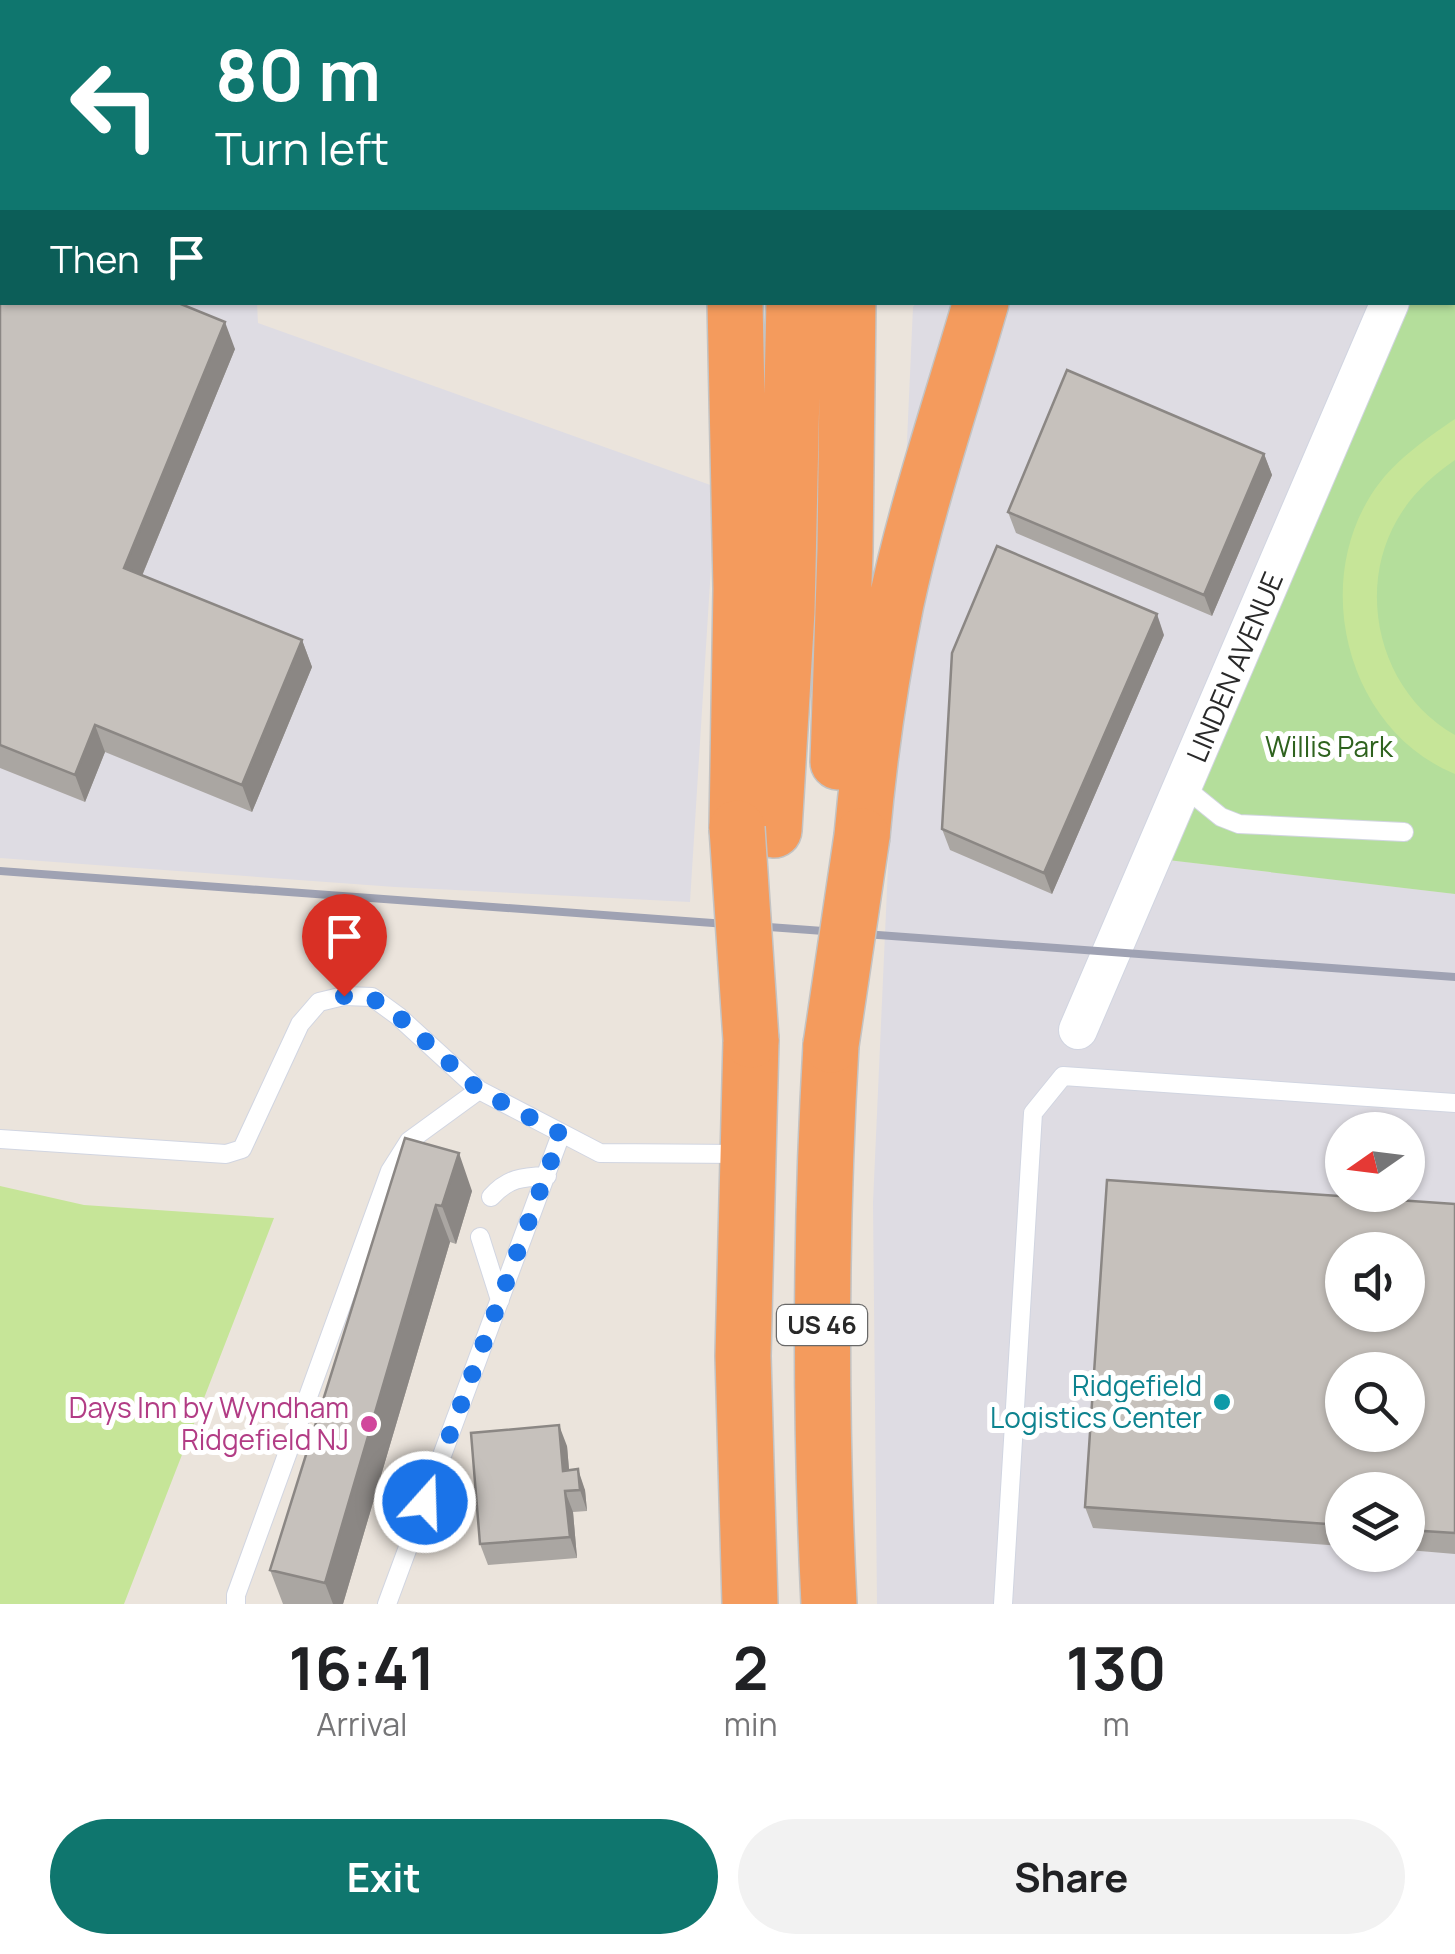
<!DOCTYPE html>
<html lang="en">
<head>
<meta charset="utf-8">
<style>
	:root { --surface:#fff; --page:#f2f2f2; --text:#202124; --muted:#757577; --accent:#0f766e }
	body { margin:0; font-family:Manrope,sans-serif; background:var(--page); color:var(--text); height:100vh; display:flex; flex-direction:column; font-size:38px; white-space:nowrap }
	* { box-sizing:border-box; margin:0 }
	p { font-size:32px; color:var(--muted) }
	.icon { flex:none; width:55px; height:55px; fill:none; stroke:currentColor; stroke-width:2; stroke-linecap:round; stroke-linejoin:round }
	.map { position:relative; height:1604px; overflow:hidden }
	.sheet { display:flex; flex-direction:column; background:var(--surface); flex:1 }
	.sheet>* { flex:none }
	.guide { position:absolute; left:0px; top:0px; width:1455px; height:305px; box-shadow:0 2px 8px #0004; background:#0f766e; color:#fff; overflow:hidden }
	.needle { width:65px; rotate:256deg }
	.controls { position:absolute; left:1325px; top:1112px; display:grid; gap:20px }
	.controls a { display:grid; place-items:center; width:100px; height:100px; border-radius:50%; background:var(--surface); box-shadow:0 2px 8px #0004; font-size:50px }
	.pin { position:absolute; display:grid; place-items:center; width:85px; height:85px; color:#fff; margin:-102px -42px; border-radius:50% 50% 50% 0; rotate:-45deg; box-shadow:0 0 10px #0007 }
	.pin .icon { rotate:45deg }
	.me { position:absolute; width:110px; margin:-55px; rotate:20deg; stroke-linejoin:round; filter:drop-shadow(0 0 8px #0008) }
	.turn { display:flex; align-items:center; gap:35px; height:210px; padding:0 50px; font-size:45px }
	.turn .icon { width:130px; height:130px; stroke-width:2.5 }
	.turn b { display:block; font-size:70px; line-height:85px }
	.then { display:flex; align-items:center; height:95px; padding:0 50px; background:#0003; gap:20px; font-size:38px }
	.eta { display:flex; justify-content:space-evenly; align-items:center; height:170px; text-align:center }
	.eta b { font-size:60px; font-weight:700; line-height:70px }
	.button { display:flex; gap:20px; margin-top:auto; padding:20px 50px }
	.button a { flex:1; height:115px; border-radius:60px; background:var(--accent); color:#fff; font-size:40px; font-weight:700; line-height:115px; text-align:center }
	.button a+a { background:var(--page); color:var(--text) }
	.map>svg:first-child { display:block }
	.industrial { fill:#dedce3; fill-rule:evenodd }
	.green { fill:#b4de9b }
	.pitch { fill:#c6e598 }
	.lines { fill:none; stroke-linecap:round; stroke-linejoin:round }
	.lane-casing { stroke:#d1d5e1; stroke-width:20 }
	.street-casing { stroke:#d1d5e1; stroke-width:40 }
	.highway-casing { stroke:#c3c3c3; stroke-width:58 }
	.lane { stroke:#fff; stroke-width:18 }
	.street { stroke:#fff; stroke-width:38 }
	.highway { stroke:#f49b5d; stroke-width:55 }
	.rail { stroke:#9fa2b3; stroke-width:8 }
	.highway-bridge-casing { stroke:#c3c3c3; stroke-width:58; stroke-linecap:butt }
	.highway-bridge { stroke:#f49b5d; stroke-width:55 }
	.wall { fill:#aaa6a2 }
	.shaded-wall { fill:#8b8784 }
	.building { fill:#c6c1bc; stroke:#8b8784; stroke-width:2.5; fill-rule:evenodd }
	.route { stroke:#1a73e8; stroke-width:18; stroke-dasharray:0 32.4 }
	.culture-dot { fill:#0f9aa8; stroke:#fff; stroke-width:4 }
	.hotel-dot { fill:#d1479c; stroke:#fff; stroke-width:4 }
	.labels { text-anchor:middle; stroke-width:10; stroke-linejoin:round; paint-order:stroke }
	.shield { fill:#fff; stroke:#696969; stroke-width:2.5 }
	.shield-label { font-size:25px; font-weight:bold; fill:#292929 }
	.street-label { font-size:28px; fill:#292929; stroke:#fff }
	.park-label { font-size:28px; fill:#2e621e; stroke:#fff }
	.culture-label { font-size:28px; fill:#0d838f; stroke:#fff; text-anchor:end }
	.hotel-label { font-size:28px; fill:#b23c85; stroke:#fff; text-anchor:end }
</style>
</head>
<body>
<div class="map">
<svg width="1455" height="1604" viewBox="0 0 1455 1604">
	<rect width="100%" height="100%" fill="#ebe4dc"/>
	<!-- industrial -->
	<path class="industrial" d="M0,0L239,2H2V302L257,303L258,323L716,487L690,902L395,887L0,858Z
		M917,302L1388,303L1143,857L1455,894V1604H877L873,1203L913,307ZM1342,1130H1408V1195H1342ZM1342,1250H1408V1315H1342ZM1342,1370H1408V1435H1342ZM1342,1490H1408V1555H1342Z"/>
	<!-- green -->
	<path class="green" d="M1455,150V894L1142,857L1388,303L1452,302Z"/>
	<!-- pitch -->
	<path class="pitch" d="M1455,419V460C1432,476 1411,495 1397,520C1355,593 1381,694 1455,735V774C1350,731 1311,590 1371,495C1392,462 1423,441 1455,419Z
		M0,1186L84,1205L274,1218L124,1604H0Z"/>
	<g class="lines">
		<defs>
			<path id="lane" d="M1184,787L1221,817L1239,824L1404,832
				M0,1139L226,1154L242,1149L300,1024L319,1002L344,996L372,997L398,1016L479,1090L600,1153L742,1154
				M491,1197C508,1178 522,1177 547,1176
				M480,1237L500,1300
				M236,1604V1595L390,1171L409,1141L479,1090
				M387,1604L561,1134
				M1003,1604L1033,1113L1063,1076L1455,1103"/>
			<path id="street" d="M1452,156L1455,150
				M1078,1030L1390,302"/>
			<path id="highway" d="M710,0L711,2
				M787,0V2
				M838,0V2
				M1105,2L1106,0
				M735,302L741,589L737,828
				M838,762L845,551L848,302
				M774,830L787,611L794,302
				M862,836C869,758 880,680 896,603C918,501 952,402 981,302
				M750,1604L743,1356L751,1040
				M829,1604C820,1418 820,1232 831,1045"/>
		</defs>
		<!-- lane casing -->
		<use href="#lane" class="lane-casing"/>
		<!-- street casing -->
		<use href="#street" class="street-casing"/>
		<!-- highway casing -->
		<use href="#highway" class="highway-casing"/>
		<!-- lane -->
		<use href="#lane" class="lane"/>
		<!-- street -->
		<use href="#street" class="street"/>
		<!-- highway -->
		<use href="#highway" class="highway"/>
		<!-- rail -->
		<path class="rail" d="M0,871L1455,977"/>
		<defs>
			<path id="highway-bridge" d="M737,828L751,1040
				M831,1045L862,836"/>
		</defs>
		<!-- highway-bridge casing -->
		<use href="#highway-bridge" class="highway-bridge-casing"/>
		<!-- highway-bridge -->
		<use href="#highway-bridge" class="highway-bridge"/>
	</g>
	<!-- wall -->
	<path class="wall" d="M1173,0H1297L1296,2H1174Z
		M0,232L235,349L142,576L302,640L312,667L252,812L105,752L85,802L0,768Z
		M1264,454L1272,475L1212,616L1016,533L1008,512Z
		M1164,635L1052,894L950,850L942,829Z
		M405,1138L472,1191L456,1244L450,1242L343,1604H283L270,1570Z
		M1455,1204V1554L1408,1550V1490H1342V1546L1093,1528L1085,1507Z
		M567,1446L569,1470L585,1490L587,1511L573,1512L577,1558L488,1565L480,1544Z"/>
	<!-- shaded-wall -->
	<path class="shaded-wall" d="M1281,0H1297L1296,2H1279Z
		M1455,8V45L1452,50V13Z
		M225,322L235,349L134,595L124,568Z
		M1264,454L1272,475L1212,616L1204,595Z
		M1157,614L1164,635L1052,894L1044,873Z
		M302,640L312,667L252,812L242,785Z
		M95,725L105,752L85,802L75,775Z
		M459,1153L472,1191L456,1244L442,1206Z
		M436,1205L450,1242L343,1604H333L325,1583Z
		M559,1425L567,1446L571,1492L563,1471Z
		M578,1469L585,1490L587,1511L580,1490Z
		M565,1491L573,1512L577,1558L570,1537Z"/>
	<!-- building -->
	<path class="building" d="M314,0H439V2H314Z
		M901,0H969V2H922Z
		M1207,0H1281L1279,2H1212Z
		M1379,0H1455V8L1452,13V2H1385Z
		M0,232L2,233V302H176L225,322L124,568L302,640L242,785L95,725L75,775L0,745Z
		M1067,370L1264,454L1204,595L1008,512Z
		M997,546L1157,614L1044,873L942,829L952,653Z
		M405,1138L459,1153L442,1206L436,1205L325,1583L270,1570Z
		M1107,1180L1455,1204V1533L1408,1530V1490H1342V1525L1085,1507ZM1342,1250H1408V1315H1342ZM1342,1370H1408V1435H1342Z
		M559,1425L563,1471L578,1469L580,1490L565,1491L570,1537L480,1544L471,1433Z"/>
	<g class="lines">
		<!-- route -->
		<path class="route" d="M344,996L372,998L398,1016L479,1090L561,1134L425,1502"/>
	</g>
	<!-- markers -->
	<circle class="culture-dot" cx="1222" cy="1402" r="10"/>
	<circle class="hotel-dot" cx="369" cy="1424" r="10"/>
	<g class="labels">
		<!-- shield labels -->
		<rect class="shield" x="777" y="1305" width="90" height="40" rx="8"/>
		<g class="shield-label">
			<text x="822" y="1334">US 46</text>
		</g>
		<!-- street labels -->
		<g class="street-label">
			<text transform="translate(1235 667) rotate(-67)" y="10">LINDEN AVENUE</text>
		</g>
		<!-- park labels -->
		<g class="park-label">
			<text x="1329" y="757">Willis Park</text>
		</g>
		<!-- culture labels -->
		<g class="culture-label">
			<text x="1202" y="1396">Ridgefield<tspan x="1202" dy="32">Logistics Center</tspan></text>
		</g>
		<!-- hotel labels -->
		<g class="hotel-label">
			<text x="349" y="1418">Days Inn by Wyndham<tspan x="349" dy="32">Ridgefield NJ</tspan></text>
		</g>
	</g>
</svg>
<div class="controls">
<a><svg class="needle" viewBox="-14 -14 28 28"><path d="M0-13l5 13h-10z" fill="#e53935"/><path d="M0 13l5-13h-10z" fill="#757577"/></svg></a>
<a><svg class="icon" aria-label="sound" viewBox="0 0 24 24"><path d="M4 9h4l5-4v14l-5-4H4zM17 9q2 3 0 6"/></svg></a>
<a><svg class="icon" aria-label="search" viewBox="0 0 24 24"><circle cx="10" cy="10" r="6"/><path d="M15 15l6 6"/></svg></a>
<a><svg class="icon" aria-label="layers" viewBox="0 0 24 24"><path d="M12 4l9 5-9 5-9-5zM3 14l9 5 9-5"/></svg></a>
</div>
<div class="pin" style="left:344px;top:996px;background:#d93025"><svg class="icon" aria-label="arrive" viewBox="0 0 24 24"><path d="M6 21V4h12l-3 4 3 4H6"/></svg></div>
<svg class="me" style="left:425px;top:1502px" viewBox="-20 -20 40 40"><circle r="17" fill="#1a73e8" stroke="#fff" stroke-width="3"/><path d="M0-11L8 9 0 5-8 9z" fill="#fff"/></svg>
<div class="guide">
<div class="turn"><svg class="icon" aria-label="left" viewBox="0 0 24 24"><path d="M17 20v-9H6M10 6l-5 5 5 5"/></svg><div><b>80 m</b>Turn left</div></div>
<div class="then">Then<svg class="icon" aria-label="arrive" viewBox="0 0 24 24"><path d="M6 21V4h12l-3 4 3 4H6"/></svg></div>
</div>
</div>
<section class="sheet">
<div class="eta">
<div><b>16:41</b><p>Arrival</p></div>
<div><b>2</b><p>min</p></div>
<div><b>130</b><p>m</p></div>
</div>
<div class="button"><a>Exit</a><a>Share</a></div>
</section>
</body>
</html>
